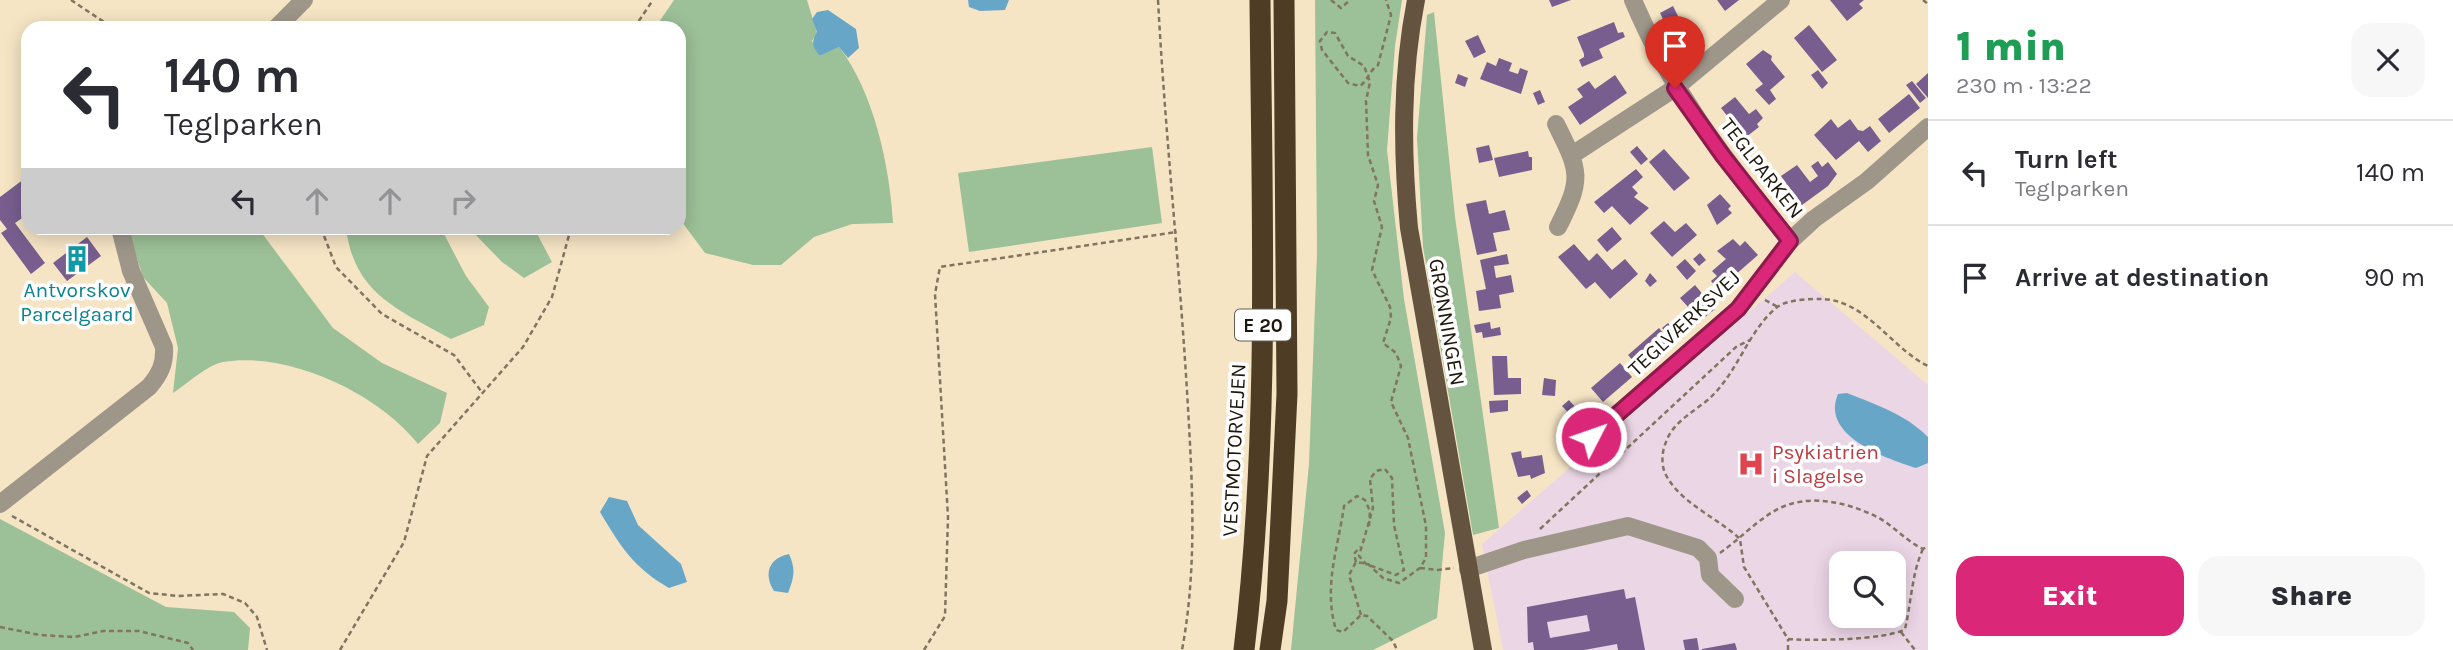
<!DOCTYPE html>
<html lang="en">
<head>
<meta charset="utf-8">
<style>
	:root { --surface:#fff; --page:#f7f7f7; --text:#2b2b33; --muted:#7c7c81; --line:#e1e1e2; --accent:#db2777 }
	body { margin:0; font-family:Karla,sans-serif; background:var(--page); color:var(--text); height:100vh; display:flex; flex-direction:column; font-size:26px; white-space:nowrap }
	* { box-sizing:border-box; margin:0 }
	p { font-size:23px; color:var(--muted) }
	.icon { flex:none; width:38px; height:38px; fill:none; stroke:currentColor; stroke-width:2; stroke-linecap:round; stroke-linejoin:round }
	.map { position:relative; flex:1; overflow:hidden }
	.panel { display:flex; flex-direction:column; background:var(--surface); width:525px }
	.panel>* { flex:none }
	.guide { position:absolute; left:21px; top:21px; width:665px; height:214px; border-radius:21px; box-shadow:0 4px 18px #0003; background:#fff; color:var(--text); overflow:hidden }
	.fabs { position:absolute; left:1829px; top:551px; display:grid; gap:14px }
	.fabs a { display:grid; place-items:center; width:77px; height:77px; border-radius:14px; background:var(--surface); box-shadow:0 4px 18px #0003; font-size:35px }
	.pin { position:absolute; display:grid; place-items:center; width:60px; height:60px; color:#fff; margin:-72px -30px; border-radius:50% 50% 50% 0; rotate:-45deg; box-shadow:0 0 7px #0007 }
	.pin .icon { rotate:45deg }
	.me { position:absolute; width:77px; margin:-38px; rotate:49deg; stroke-linejoin:round; filter:drop-shadow(0 0 5px #0008) }
	.turn { display:flex; align-items:center; gap:24px; height:147px; padding:0 28px; font-size:32px }
	.turn .icon { width:91px; height:91px; stroke-width:2.5 }
	.turn b { display:block; font-size:49px; line-height:60px }
	.lanes { display:flex; align-items:center; height:66px; padding:0 28px; background:#0003; justify-content:center; gap:35px; direction:ltr }
	.lanes .off { opacity:.35 }
	.round { display:grid; place-items:center; flex:none; width:74px; height:74px; border-radius:21px; background:var(--page) }
	.summary { display:flex; align-items:center; justify-content:space-between; height:119px; padding:0 28px }
	h1 { font-size:42px; font-weight:800; line-height:52px; color:#1e9e55 }
	.cta { display:flex; gap:14px; margin-top:auto; padding:14px 28px }
	.cta a { flex:1; height:80px; border-radius:21px; background:var(--accent); color:#fff; font-size:28px; font-weight:800; line-height:80px; text-align:center }
	.cta a+a { background:var(--page); color:var(--text) }
	ul { padding:0; list-style:none }
	li { display:flex; align-items:center; gap:21px; height:105px; padding:0 28px; border-top:2px solid var(--line) }
	li div { flex:1 }
	li b { display:block; font-size:26px }
	li em { font-style:normal }
	main { display:flex; flex:1; min-height:0 }
	.map>svg:first-child { display:block }
	.medical { fill:#ebd6e5; fill-rule:evenodd }
	.green { fill:#9cc097 }
	.water { fill:#68a6c8 }
	.building { fill:#775e8f; fill-rule:evenodd }
	.lines { fill:none; stroke-linecap:round; stroke-linejoin:round }
	.path { stroke:#807560; stroke-width:2.5; stroke-dasharray:5 3.5; stroke-linecap:butt }
	.minor { stroke:#9f968a; stroke-width:18 }
	.major { stroke:#64533f; stroke-width:18 }
	.highway { stroke:#4f3c24; stroke-width:21 }
	.route-casing { stroke:#8e194d; stroke-width:18 }
	.route { stroke:#db2777; stroke-width:12 }
	.labels { text-anchor:middle; stroke-width:7; stroke-linejoin:round; paint-order:stroke }
	.shield { fill:#fff; stroke:#615d55; stroke-width:2 }
	.shield-label { font-size:19px; font-weight:bold; fill:#1d170c }
	.street-label { font-size:21px; fill:#1d170c; stroke:#fff }
	.culture-label { font-size:21px; fill:#0d838f; stroke:#fff }
	.health-label { font-size:21px; fill:#be3a42; stroke:#fff; text-anchor:start }
</style>
</head>
<body>
<main>
<div class="map">
<svg width="1928" height="650" viewBox="0 0 1928 650">
	<rect width="100%" height="100%" fill="#f6e5c5"/>
	<!-- medical -->
	<path class="medical" d="M1795,272L1928,385V650H1503L1482,544ZM1841,564H1894V616H1841Z"/>
	<!-- green -->
	<path class="green" d="M674,0H807L817,33L812,41L820,56L839,47C874,92 890,167 893,223L852,224L814,237L781,265H753L705,253L682,222L679,205V28H655Z
		M1315,0H1402L1395,46L1387,150L1404,299L1445,533L1437,618L1373,650H1291L1309,464L1317,253Z
		M1434,12L1455,217L1499,528L1473,535L1423,247L1417,138L1427,15Z
		M1152,147L1162,223L969,252L958,173Z
		M131,228H258L333,328L382,363L447,393L440,423L418,444C378,393 288,351 223,362C207,365 187,384 173,393L178,348L167,303L143,277L130,237Z
		M346,228H449L444,234L466,276L489,307L484,325L451,339C399,310 354,294 346,228Z
		M469,228H534L552,262L524,278L502,262Z
		M0,519L166,607L234,612L250,628L248,650H0Z"/>
	<!-- water -->
	<path class="water" d="M968,0H1009L1005,10L980,11L969,7Z
		M828,10L856,29L859,48L848,58L839,47L820,56C812,47 811,42 817,32L812,19L817,12Z
		M1847,393C1877,405 1905,414 1928,437V463L1916,468C1886,458 1820,436 1838,394Z
		M609,497L627,501L638,525L681,564L687,582L669,588C633,567 621,547 600,512Z
		M789,554C796,569 794,578 788,593L774,591C763,574 769,558 789,554Z"/>
	<!-- building -->
	<path class="building" d="M1549,0H1571L1552,7Z
		M1717,0H1739L1725,11Z
		M1830,0H1864L1859,4L1863,8L1847,21Z
		M1673,6L1692,44L1679,51L1660,13Z
		M1614,22L1618,33L1623,32L1625,37L1599,49L1603,58L1582,67L1579,60L1584,57V54L1577,37Z
		M1809,25L1837,60L1822,72L1794,38Z
		M1478,35L1486,52L1474,58L1465,41Z
		M1763,50L1772,56L1771,60L1785,77L1770,90L1776,99L1769,105L1755,90L1763,84L1746,64Z
		M1499,58L1512,63L1509,71L1518,74L1520,68L1528,71L1521,94L1480,79L1487,62L1496,66Z
		M1818,70L1828,83L1822,89L1811,75Z
		M1928,73V98L1916,84Z
		M1458,74L1468,78L1465,87L1455,83Z
		M1615,75L1627,93L1580,125L1568,107L1583,97L1577,89L1589,81L1595,89Z
		M1912,81L1926,98L1920,103L1906,85Z
		M1540,90L1545,102L1538,105L1533,93Z
		M1909,94L1920,108L1889,133L1878,119Z
		M1735,97L1749,114L1756,109L1763,118L1757,124L1759,127L1746,137L1750,143L1744,148L1734,136L1739,131L1721,108Z
		M1831,119L1838,128L1850,119L1858,130L1863,131L1870,126L1881,141L1868,152L1859,141L1836,160L1814,135Z
		M1489,145L1493,160L1479,163L1476,148Z
		M1637,146L1648,159L1641,165L1630,152Z
		M1664,149L1690,178L1674,191L1649,162Z
		M1528,151L1529,157H1532V170L1499,177L1494,158Z
		M1818,161L1822,167L1828,162L1837,174L1828,186L1802,205L1781,176L1797,165L1810,182L1818,176L1811,166Z
		M1636,169L1643,177L1632,187L1638,193L1634,197L1649,208L1630,225L1612,206L1604,213L1594,202Z
		M28,176V214L15,223L45,263L31,274L1,233L7,229L0,220V197Z
		M1720,194L1731,206L1728,209L1732,213L1717,225L1707,205Z
		M1486,200L1489,214L1505,210L1510,230L1493,233L1497,251L1477,255L1466,204Z
		M1664,221L1675,232L1686,223L1697,235L1672,257L1650,233Z
		M1612,227L1622,239L1607,252L1597,240Z
		M87,237L101,256L67,281L53,263Z
		M1733,239L1740,246L1745,241L1758,255L1718,290L1711,281L1717,276L1712,271L1726,259L1717,251Z
		M1574,244L1589,261L1597,253L1612,270L1625,259L1638,274L1610,299L1595,282L1586,289L1558,257Z
		M1700,253L1706,260L1699,266L1693,259Z
		M1507,254L1509,264L1494,266L1496,278L1511,275L1514,292L1499,295L1501,308L1479,311L1476,291L1486,289L1480,260Z
		M1685,259L1696,271L1687,280L1676,267Z
		M1650,273L1657,281L1650,287L1645,281Z
		M1695,285L1715,309L1687,332L1680,324L1692,313L1697,317L1680,298Z
		M1490,322L1491,329L1500,327L1501,335L1483,338L1482,332L1476,333L1474,325Z
		M1668,323L1679,336L1673,340L1662,328Z
		M1659,328L1672,344L1641,370L1628,355Z
		M1492,356H1507L1508,378H1521V394L1494,395Z
		M1620,363L1632,377L1603,402L1591,388Z
		M1544,378L1556,380L1555,396L1542,395Z
		M1508,400V411L1490,413L1489,401Z
		M1569,400L1582,415L1576,421L1562,406Z
		M1521,451L1522,458L1542,455L1545,473L1531,479L1530,475L1518,477L1511,453Z
		M1527,490L1531,496L1522,504L1517,498Z
		M1624,589L1626,599L1635,597L1645,650H1618L1617,644L1584,650H1534L1533,642L1528,643L1527,607ZM1587,615L1590,631L1550,638L1547,622Z
		M1697,638L1699,650H1685L1683,640Z
		M1735,643L1737,650H1702V649Z"/>
	<g class="lines">
		<!-- path -->
		<path class="path" d="M71,0L113,28
			M1158,0C1165,131 1179,260 1187,391C1192,477 1198,565 1182,650
			M1331,0L1341,8L1350,0
			M1923,0L1928,4
			M634,28L653,0
			M321,228L336,267L382,314L454,355L481,391
			M1765,300L1778,307
			M1385,469L1392,478L1394,525L1404,570L1396,575L1366,564L1359,556L1373,508L1370,479L1376,471Z
			M12,516L149,593L178,596L223,594L245,603L257,617L267,650
			M1369,526L1370,511L1365,500L1357,496L1344,506C1338,549 1323,586 1336,630L1343,632L1361,615L1367,616L1393,641L1397,650
			M1540,529L1736,347L1750,340
			M1923,549C1912,572 1911,604 1905,629C1888,640 1811,641 1788,639L1744,567L1740,539C1717,517 1679,503 1665,473C1661,464 1662,451 1666,442C1674,419 1699,410 1714,394C1739,368 1749,331 1776,308C1787,299 1809,299 1822,299C1866,300 1892,349 1928,366
			M1720,553C1740,539 1759,518 1780,508C1811,493 1850,503 1879,518C1895,527 1906,541 1923,549L1928,546
			M1356,562L1354,554L1360,547
			M1420,568L1438,570L1454,568
			M1361,615L1349,575L1356,562L1368,564L1383,578L1399,583L1420,568L1426,558V526L1408,438L1391,402L1401,366L1396,353L1383,343L1391,318L1390,307L1372,270L1382,227L1374,201L1378,185L1368,155L1366,101L1370,82L1364,66L1348,56L1335,33L1327,32L1320,41L1322,50L1348,83L1360,86C1368,80 1369,71 1378,65L1391,15L1386,0
			M0,627L40,635L74,637L103,631H139L188,643L193,650
			M1901,632L1915,650
			M340,650L404,542L427,456L523,347L552,297L571,228
			M924,650L945,616L948,517L935,294L940,267L1177,232
			M1788,650V639"/>
		<!-- minor -->
		<path class="minor" d="M1633,0C1672,94 1727,162 1790,241
			M276,28L304,0
			M1556,124C1580,172 1583,178 1558,227
			M1572,155L1675,88L1781,0
			M1591,437L1738,309L1790,241L1814,219L1867,181L1928,127
			M0,504L149,387C160,374 165,364 164,347L131,271L120,228
			M1468,569L1524,550L1628,526L1698,548L1708,558L1710,575L1735,599"/>
		<!-- major -->
		<path class="major" d="M1416,0C1401,76 1402,152 1409,228L1483,650"/>
		<!-- highway -->
		<path class="highway" d="M1244,650C1270,434 1262,217 1260,0
			M1270,650L1277,601L1287,394L1284,0"/>
	</g>
	<g class="lines">
		<defs>
			<path id="route" d="M1591,437L1738,309L1790,241L1723,156L1675,88"/>
		</defs>
		<!-- route casing -->
		<use href="#route" class="route-casing"/>
		<!-- route -->
		<use href="#route" class="route"/>
	</g>
	<!-- icons -->
	<defs>
		<symbol id="building-bare" viewBox="-9 -9 18 18"><path d="M-4-6H4V6H1V3H-1V6H-4ZM-2.5-4.3h1.7v1.8h-1.7ZM.8-4.3h1.7v1.8H.8ZM-2.5-1h1.7V.8h-1.7ZM.8-1h1.7V.8H.8Z" fill="#0f9aa8" stroke="#fff" stroke-width="2.5" paint-order="stroke"/></symbol>
		<symbol id="hospital-bare" viewBox="-9 -9 18 18"><path d="M-5-5h3v3.5h4V-5h3V5h-3V1.5h-4V5h-3Z" fill="#e0444e" stroke="#fff" stroke-width="2.5" paint-order="stroke"/></symbol>
	</defs>
	<g fill-rule="evenodd">
		<use href="#building-bare" x="58" y="240" width="38" height="38"/>
		<use href="#hospital-bare" x="1732" y="445" width="38" height="38"/>
	</g>
	<g class="labels">
		<!-- shield labels -->
		<rect class="shield" x="1235" y="309.5" width="56" height="31" rx="5"/>
		<g class="shield-label">
			<text x="1263" y="332">E 20</text>
		</g>
		<!-- street labels -->
		<g class="street-label">
			<text transform="translate(1762 168) rotate(52)" y="7">TEGLPARKEN</text>
			<text transform="translate(1447 322) rotate(80)" y="7">GRØNNINGEN</text>
			<text transform="translate(1684 323) rotate(-43)" y="7">TEGLVÆRKSVEJ</text>
			<text transform="translate(1234 450) rotate(-87)" y="7">VESTMOTORVEJEN</text>
		</g>
		<!-- culture labels -->
		<g class="culture-label">
			<text x="77" y="297">Antvorskov<tspan x="77" dy="24">Parcelgaard</tspan></text>
		</g>
		<!-- health labels -->
		<g class="health-label">
			<text x="1772" y="459">Psykiatrien<tspan x="1772" dy="24">i Slagelse</tspan></text>
		</g>
	</g>
</svg>
<div class="fabs">
<a><svg class="icon" aria-label="search" viewBox="0 0 24 24"><circle cx="10" cy="10" r="6"/><path d="M15 15l6 6"/></svg></a>
</div>
<div class="pin" style="left:1675px;top:88px;background:#d93025"><svg class="icon" aria-label="arrive" viewBox="0 0 24 24"><path d="M6 21V4h12l-3 4 3 4H6"/></svg></div>
<svg class="me" style="left:1591px;top:437px" viewBox="-20 -20 40 40"><circle r="17" fill="#db2777" stroke="#fff" stroke-width="3"/><path d="M0-11L8 9 0 5-8 9z" fill="#fff"/></svg>
<div class="guide">
<div class="turn"><svg class="icon" aria-label="left" viewBox="0 0 24 24"><path d="M17 20v-9H6M10 6l-5 5 5 5"/></svg><div><b>140 m</b>Teglparken</div></div>
<div class="lanes"><svg class="icon" aria-label="left" viewBox="0 0 24 24"><path d="M17 20v-9H6M10 6l-5 5 5 5"/></svg><svg class="icon off" aria-label="ahead" viewBox="0 0 24 24"><path d="M12 20V5M6 11l6-6 6 6"/></svg><svg class="icon off" aria-label="ahead" viewBox="0 0 24 24"><path d="M12 20V5M6 11l6-6 6 6"/></svg><svg class="icon off" aria-label="right" viewBox="0 0 24 24"><path d="M7 20v-9h11M14 6l5 5-5 5"/></svg></div>
</div>
</div>
<section class="panel">
<div class="summary"><div><h1>1 min</h1><p>230 m · 13:22</p></div><a class="round"><svg class="icon" aria-label="close" viewBox="0 0 24 24"><path d="M6 6l12 12M18 6L6 18"/></svg></a></div>
<ul>
<li><svg class="icon" aria-label="left" viewBox="0 0 24 24"><path d="M17 20v-9H6M10 6l-5 5 5 5"/></svg><div><b>Turn left</b><p>Teglparken</p></div><em>140 m</em></li>
<li><svg class="icon" aria-label="arrive" viewBox="0 0 24 24"><path d="M6 21V4h12l-3 4 3 4H6"/></svg><div><b>Arrive at destination</b></div><em>90 m</em></li>
</ul>
<div class="cta"><a>Exit</a><a>Share</a></div>
</section>
</main>
</body>
</html>
